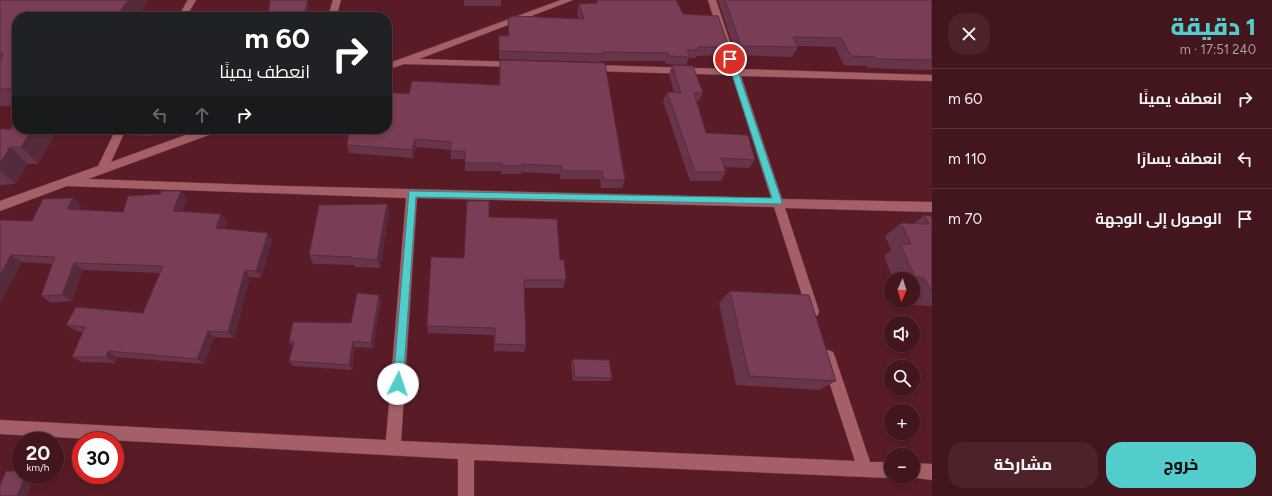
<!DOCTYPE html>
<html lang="ar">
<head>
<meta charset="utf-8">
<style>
	:root { --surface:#43151c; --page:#4d2229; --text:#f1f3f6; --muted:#af9fa3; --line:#5b343b; --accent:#52cdcc }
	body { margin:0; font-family:Figtree,Cairo,sans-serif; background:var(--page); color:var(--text); direction:rtl; height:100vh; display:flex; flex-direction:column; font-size:15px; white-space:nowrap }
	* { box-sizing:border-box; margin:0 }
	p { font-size:13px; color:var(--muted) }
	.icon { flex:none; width:22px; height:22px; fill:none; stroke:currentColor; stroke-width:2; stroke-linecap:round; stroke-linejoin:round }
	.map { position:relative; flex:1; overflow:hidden; direction:ltr }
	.drawer { display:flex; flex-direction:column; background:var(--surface); width:340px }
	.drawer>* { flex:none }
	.guide { position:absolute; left:12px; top:12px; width:380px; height:122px; border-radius:16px; box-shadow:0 2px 6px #0003,0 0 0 1px var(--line); direction:rtl; background:#202124; color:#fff; overflow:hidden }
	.needle { width:26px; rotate:183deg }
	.buttons { position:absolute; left:884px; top:272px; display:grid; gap:8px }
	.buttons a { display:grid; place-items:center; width:36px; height:36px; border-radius:50%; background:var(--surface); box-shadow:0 2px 6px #0003,0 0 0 1px var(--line); font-size:20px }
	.speed { position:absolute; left:12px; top:432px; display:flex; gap:8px; font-size:20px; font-weight:700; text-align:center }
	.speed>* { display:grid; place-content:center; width:52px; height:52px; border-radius:50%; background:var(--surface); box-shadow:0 2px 6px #0003,0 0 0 1px var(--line); line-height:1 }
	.speed small { font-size:10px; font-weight:400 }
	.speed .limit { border:6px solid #d22; background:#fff; color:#111 }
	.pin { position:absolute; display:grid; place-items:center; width:34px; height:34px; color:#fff; margin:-17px; border:2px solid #fff; border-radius:50%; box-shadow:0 1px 4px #0007 }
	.me { position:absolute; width:44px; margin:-22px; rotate:4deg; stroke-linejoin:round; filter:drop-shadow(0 0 3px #0008) }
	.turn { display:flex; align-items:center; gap:14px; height:84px; padding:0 16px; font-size:18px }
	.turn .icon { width:52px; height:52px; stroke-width:2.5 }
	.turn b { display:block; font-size:28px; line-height:34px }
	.lanes { display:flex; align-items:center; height:38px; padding:0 16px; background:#0003; justify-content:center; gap:20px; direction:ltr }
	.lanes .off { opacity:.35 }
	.round { display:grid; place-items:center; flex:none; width:42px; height:42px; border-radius:16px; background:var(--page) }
	.headline { display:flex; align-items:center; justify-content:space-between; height:68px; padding:0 16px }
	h1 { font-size:24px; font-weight:800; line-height:30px; color:var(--accent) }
	.primary-button { display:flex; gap:8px; margin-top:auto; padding:8px 16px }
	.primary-button a { flex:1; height:46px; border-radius:16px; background:var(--accent); color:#111; font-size:16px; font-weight:800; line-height:46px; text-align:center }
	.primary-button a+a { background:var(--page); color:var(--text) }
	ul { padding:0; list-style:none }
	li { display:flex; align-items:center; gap:12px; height:60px; padding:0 16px; border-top:1px solid var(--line) }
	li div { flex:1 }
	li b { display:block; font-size:15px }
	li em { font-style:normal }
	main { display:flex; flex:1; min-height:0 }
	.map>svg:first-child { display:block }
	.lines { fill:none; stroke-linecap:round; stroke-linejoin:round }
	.minor-casing { stroke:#6f3944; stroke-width:1 }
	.minor { fill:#a46066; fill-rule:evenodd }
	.wall { fill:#68344a }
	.shaded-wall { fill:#552b3c }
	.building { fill:#793d56; stroke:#552b3c }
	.route { fill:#52cdcc; stroke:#358585 }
</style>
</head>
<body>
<main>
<section class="drawer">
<div class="headline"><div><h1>1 دقيقة</h1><p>240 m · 17:51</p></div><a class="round"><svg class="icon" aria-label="close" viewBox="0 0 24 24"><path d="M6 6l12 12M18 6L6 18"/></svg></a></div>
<ul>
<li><svg class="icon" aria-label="right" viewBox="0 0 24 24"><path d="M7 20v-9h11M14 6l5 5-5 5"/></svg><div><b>انعطف يمينًا</b></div><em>60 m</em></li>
<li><svg class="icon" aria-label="left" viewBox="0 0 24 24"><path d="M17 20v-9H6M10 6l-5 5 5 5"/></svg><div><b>انعطف يسارًا</b></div><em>110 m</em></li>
<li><svg class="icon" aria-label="arrive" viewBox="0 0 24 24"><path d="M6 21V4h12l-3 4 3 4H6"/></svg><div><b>الوصول إلى الوجهة</b></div><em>70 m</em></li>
</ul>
<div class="primary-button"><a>خروج</a><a>مشاركة</a></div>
</section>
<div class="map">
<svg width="932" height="496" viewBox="0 0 932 496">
	<rect width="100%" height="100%" fill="#591c26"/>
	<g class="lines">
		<defs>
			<path id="minor" d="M188,0H196L186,17H178Z
				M333,0H341L336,17H328Z
				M561,0H573L419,59L514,62L517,63V67L404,64L387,70V64Z
				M708,0H716L739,69L932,75V81L741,76L782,199L932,202V212L785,208L819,311L818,315L813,317L808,315L807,311L774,207L417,198L401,441L855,461L821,357L823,352L828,350L833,352L835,357L870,462H891V477H892L891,478L865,477L474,460V496H458V459L0,434V420L386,440L406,198L67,186L0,211V201L98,166L116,129H126L111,162L202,129H218L217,132L88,179L284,186L771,198L732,75L591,71L586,68L591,65L730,69Z
				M913,463L932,464V480L909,477H913Z"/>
		</defs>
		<!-- minor casing -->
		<use href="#minor" class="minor-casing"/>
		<!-- minor -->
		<use href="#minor" class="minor"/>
	</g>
	<!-- wall -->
	<path class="wall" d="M0,0H149L138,17H17V106H0Z
		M464,0H501V6H464Z
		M597,0H676L683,14L729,47L724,55L696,56L695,58H689L686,65L666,64L665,61H601V62L499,59V36H508V18L579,19L577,13L579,4L596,3Z
		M718,0H932V70L868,68L867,66L844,65L835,47L797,46L798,47L792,57L736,55Z
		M500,60L625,180L622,188H601L600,179H560V174L521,172V174H501V171H465V159H451V150L416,147L413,158L349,153L347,145L409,94L499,85Z
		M672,65L703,93L698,102H697L706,133L755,160L749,168L724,167L726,172L721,181H690L663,101L667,92H674L669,74Z
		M0,129H58L38,164H27L16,184L0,185Z
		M124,129H155L152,136L129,135Z
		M181,191L187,199L182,212L221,214L227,222L224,229L272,240L261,278L250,277L234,338L214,337L204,364L117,357L115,363L82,362L72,357L83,332L76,331L66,325L143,313L161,273L83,270L72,301L51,303L41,296L53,264L22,262L0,302V220L32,221L73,198L81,206L79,210L123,212L160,194Z
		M387,204L389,214L380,268L355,267L354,265L313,264L309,255Z
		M924,215L932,216V306L914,305L912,301H913V279H893L884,256L891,250L885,236L901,223L913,224Z
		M489,217L560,260L566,280L563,288H524L526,345L524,352L494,351V335L428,333L427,326Z
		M730,291L836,381L819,390L736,385L719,303Z
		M379,295L381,301L373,348L355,347L352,370L293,366L289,361L293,347L289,342L351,323Z
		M573,359L612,378L610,381H573L571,363Z"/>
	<!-- shaded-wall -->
	<path class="shaded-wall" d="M128,0H149L138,17H116Z
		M308,0L309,6L306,17H303Z
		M32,129H58L38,164L21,147Z
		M147,129H155L152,136Z
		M415,139L416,147L413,158L412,150Z
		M10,147L27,164L16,184L0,171V164Z
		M181,191L187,199L180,219L173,211Z
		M73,198L81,206L76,217L67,209Z
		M387,204L389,214L380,268L377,260Z
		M221,214L227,222L221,236L216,228Z
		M268,233L272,240L261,278L256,271Z
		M11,255L22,262L0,302V275Z
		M74,263L83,270L72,301L62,295Z
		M245,270L250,277L234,338L228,332Z
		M379,295L381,301L373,348L371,343Z
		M208,331L214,337L204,364L197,359Z
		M353,341L355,347L352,370L349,365Z
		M108,351L117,357L115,363L106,357Z
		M26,475H35L27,496H17Z"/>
	<!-- building -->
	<path class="building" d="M0,0H128L116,17H17V89H0V61H1L3,53L0,52Z
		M270,0H308L303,17H268Z
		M597,0H676L683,14L718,16L729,47H698L699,50H687L690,57L669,56L668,53L603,52V54L499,51V36H509L508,18L514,16L584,19L579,4L598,3Z
		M725,0H932V60L875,59L874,57L851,56L841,38L793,37L798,47L741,46Z
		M500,60L605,63L625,180H604L602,171H562V166L522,164V166H502V163H465V151H451V142L415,139L412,150L347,145L349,129H387V92L409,94L412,81L500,85Z
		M672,65L693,66L703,93H694L706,133L748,135L755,160L721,158L726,172H695L667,92L681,93Z
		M17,119V129H32L21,147H10L0,164V129H11Z
		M162,191H181L173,211L221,214L216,228L268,233L256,271L245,270L228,332L208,331L197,359L108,351L106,357H72L85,327L66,325L76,307L143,313L163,266L74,263L62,295L41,296L55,257L11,255L0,275V220L32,221L43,199L73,198L67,209L123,212L128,196L160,194Z
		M467,201H489V217L557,219L560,260H564L566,280H524L526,345L495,344V328L427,326L431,257L464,258Z
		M387,204L377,260L352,258V257L309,255L319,205Z
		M924,215L932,216V293L924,278L915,277L900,244H911L901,223L929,224Z
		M730,291L809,295L836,381L749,376Z
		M357,293L379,295L371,343L353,341L349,365L289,361L294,342H289L293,322L351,323Z
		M573,359L609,360L612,378L575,377Z
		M6,471H21V475H26L17,496H0V485Z"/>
	<!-- route -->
	<path class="route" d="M728,57L734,59L782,202L781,204L416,197L403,384L402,388L398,390L394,388L393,384L409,191L772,198L727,59Z"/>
</svg>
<div class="buttons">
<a><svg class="needle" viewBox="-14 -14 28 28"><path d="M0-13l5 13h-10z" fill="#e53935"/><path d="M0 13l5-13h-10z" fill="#af9fa3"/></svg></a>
<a><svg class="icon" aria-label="sound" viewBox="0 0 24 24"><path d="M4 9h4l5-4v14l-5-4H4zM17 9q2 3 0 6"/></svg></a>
<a><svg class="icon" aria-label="search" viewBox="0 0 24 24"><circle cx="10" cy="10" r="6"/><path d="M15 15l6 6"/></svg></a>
<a>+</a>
<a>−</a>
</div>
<div class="speed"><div>20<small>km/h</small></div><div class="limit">30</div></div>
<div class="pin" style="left:730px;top:59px;background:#d93025"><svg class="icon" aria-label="arrive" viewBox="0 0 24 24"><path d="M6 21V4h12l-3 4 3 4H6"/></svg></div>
<svg class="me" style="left:398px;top:384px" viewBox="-20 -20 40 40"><circle r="19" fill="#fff"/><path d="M0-13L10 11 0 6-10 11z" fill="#52cdcc"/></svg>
<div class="guide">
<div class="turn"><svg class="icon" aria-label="right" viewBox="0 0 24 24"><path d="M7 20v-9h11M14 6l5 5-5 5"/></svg><div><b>60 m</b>انعطف يمينًا</div></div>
<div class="lanes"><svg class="icon off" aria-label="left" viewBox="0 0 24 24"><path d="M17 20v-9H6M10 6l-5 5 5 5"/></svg><svg class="icon off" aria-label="ahead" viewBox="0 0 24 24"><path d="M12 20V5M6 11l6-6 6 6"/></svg><svg class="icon" aria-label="right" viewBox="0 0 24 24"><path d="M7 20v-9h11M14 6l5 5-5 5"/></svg></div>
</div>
</div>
</main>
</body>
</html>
